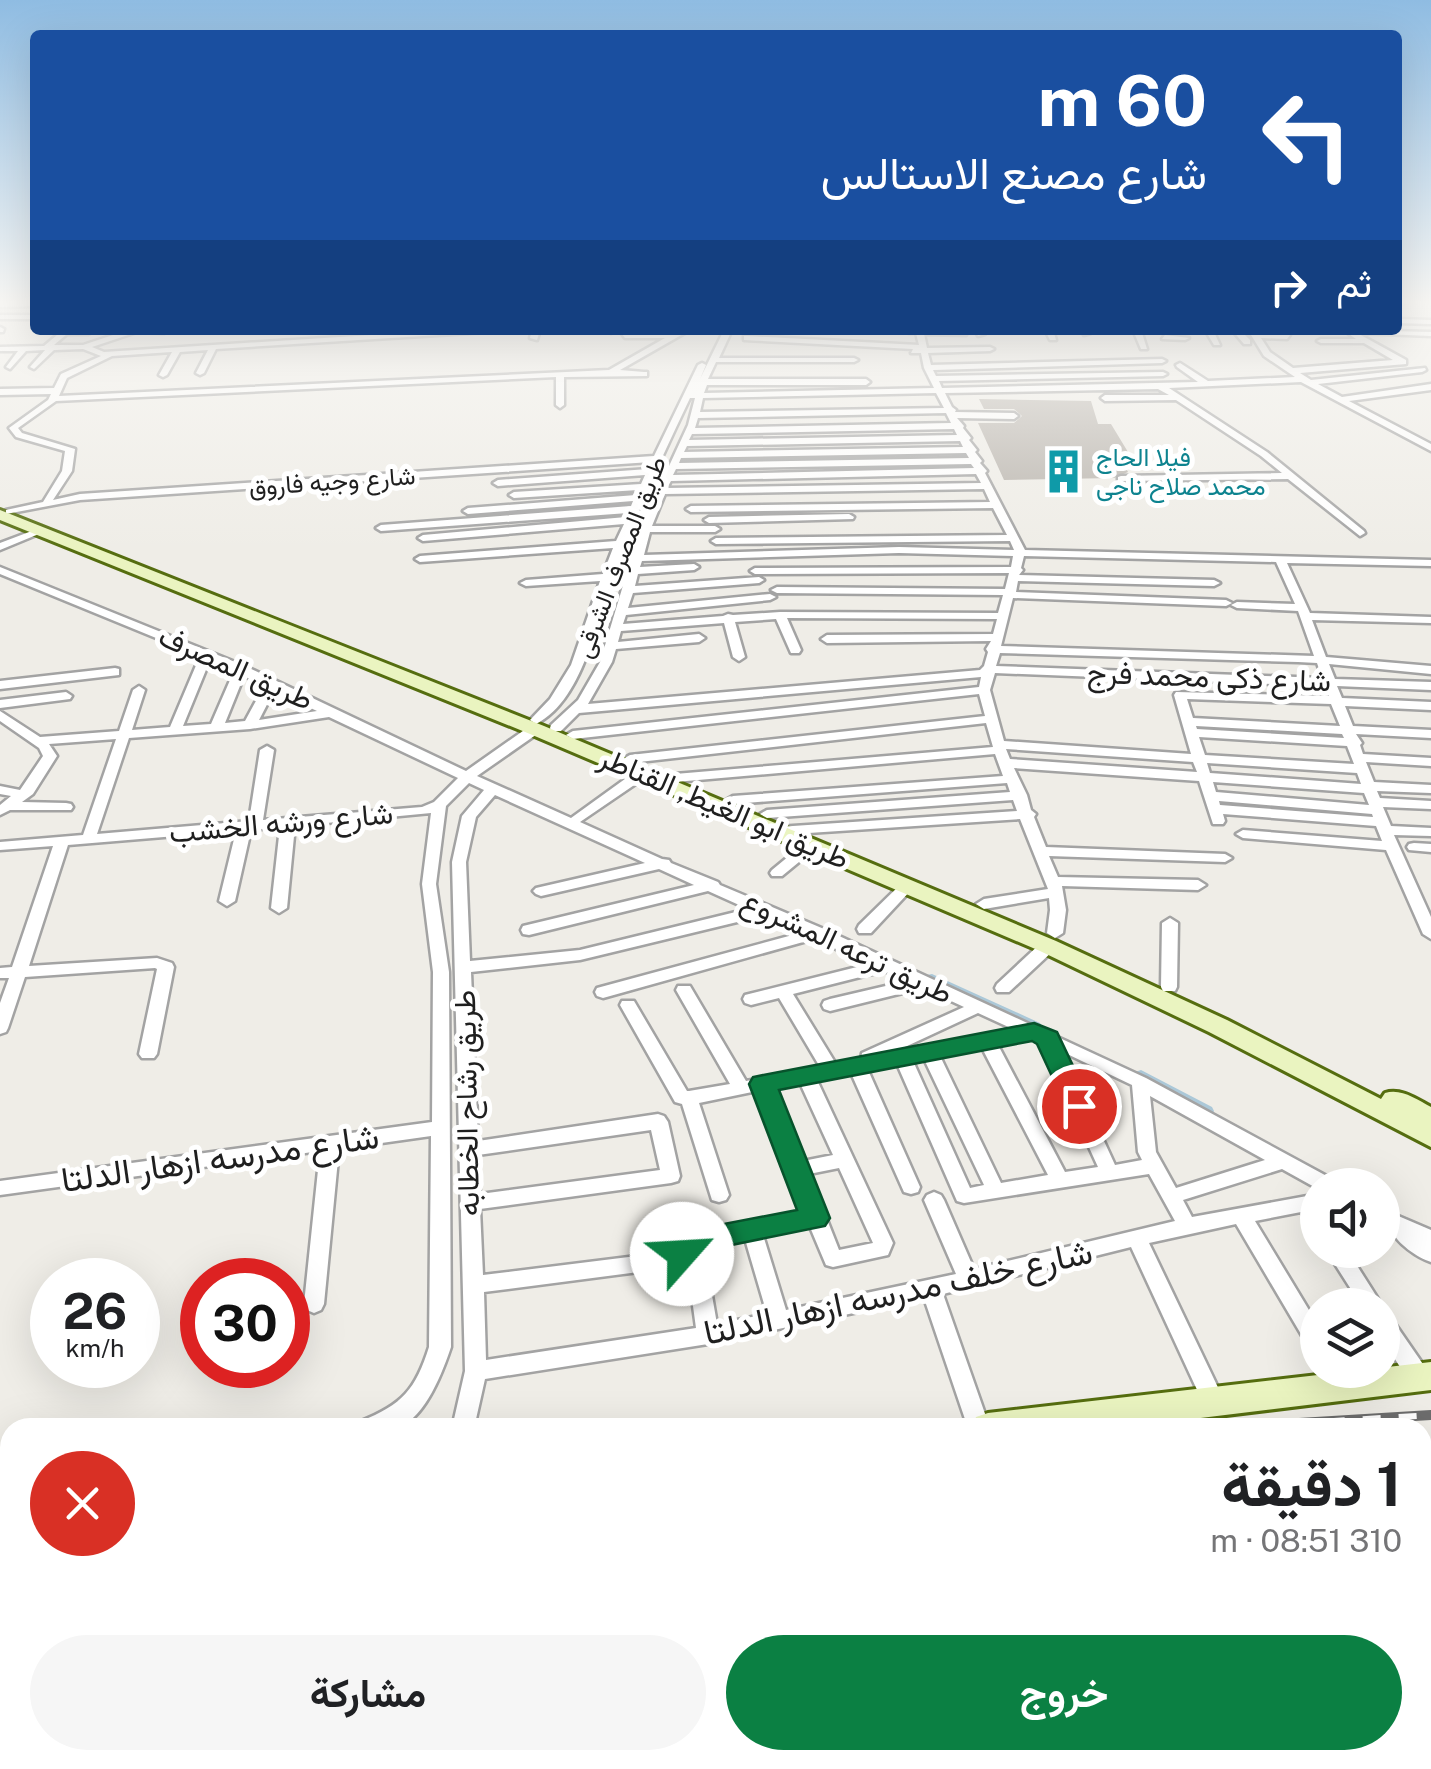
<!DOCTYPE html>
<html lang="ar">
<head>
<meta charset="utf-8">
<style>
	:root { --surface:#fff; --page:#f6f6f6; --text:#202124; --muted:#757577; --accent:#0b8043 }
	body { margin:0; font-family:"Public Sans",Vazirmatn,sans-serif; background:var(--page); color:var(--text); direction:rtl; height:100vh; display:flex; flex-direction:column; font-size:38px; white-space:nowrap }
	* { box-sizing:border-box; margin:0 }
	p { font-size:32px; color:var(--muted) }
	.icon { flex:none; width:55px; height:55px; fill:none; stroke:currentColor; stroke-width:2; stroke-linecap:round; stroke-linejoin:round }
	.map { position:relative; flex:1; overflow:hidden; direction:ltr }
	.side { position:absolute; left:0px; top:1418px; width:1432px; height:352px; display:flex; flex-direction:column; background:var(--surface); border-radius:30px 30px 0 0; box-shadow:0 10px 40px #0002; direction:rtl }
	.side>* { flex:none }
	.top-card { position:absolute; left:30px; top:30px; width:1372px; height:305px; border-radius:10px; box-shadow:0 10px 40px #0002; direction:rtl; background:#1a4fa0; color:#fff; overflow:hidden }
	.fabs { position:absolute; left:1300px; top:1168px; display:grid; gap:20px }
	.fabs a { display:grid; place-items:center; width:100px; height:100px; border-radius:50%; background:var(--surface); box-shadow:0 10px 40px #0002; font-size:50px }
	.speed { position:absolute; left:30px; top:1258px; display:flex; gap:20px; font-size:50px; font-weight:700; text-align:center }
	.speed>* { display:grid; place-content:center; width:130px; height:130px; border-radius:50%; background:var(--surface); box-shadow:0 10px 40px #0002; line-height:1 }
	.speed small { font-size:25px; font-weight:400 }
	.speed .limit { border:15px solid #d22; background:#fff; color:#111 }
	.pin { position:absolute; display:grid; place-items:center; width:85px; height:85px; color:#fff; margin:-42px; border:5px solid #fff; border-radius:50%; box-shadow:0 2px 10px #0007 }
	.me { position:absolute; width:110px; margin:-55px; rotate:64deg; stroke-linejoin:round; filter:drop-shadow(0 0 8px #0008) }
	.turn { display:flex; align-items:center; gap:35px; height:210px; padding:0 30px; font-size:45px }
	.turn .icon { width:130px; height:130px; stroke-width:2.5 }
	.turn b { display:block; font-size:70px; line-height:85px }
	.then { display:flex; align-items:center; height:95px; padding:0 30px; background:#0003; gap:20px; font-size:38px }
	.round { display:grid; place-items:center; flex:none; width:105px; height:105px; border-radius:52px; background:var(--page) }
	.head { display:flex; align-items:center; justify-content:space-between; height:170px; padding:0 30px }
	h1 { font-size:60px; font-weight:700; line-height:75px }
	.cta { display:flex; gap:20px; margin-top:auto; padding:20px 30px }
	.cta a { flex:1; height:115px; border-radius:60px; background:var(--accent); color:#fff; font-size:40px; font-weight:700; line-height:115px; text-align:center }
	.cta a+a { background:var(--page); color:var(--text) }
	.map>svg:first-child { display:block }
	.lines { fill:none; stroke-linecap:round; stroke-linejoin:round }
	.canal { fill:#abc8d8; fill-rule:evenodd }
	.building { fill:#b8b3ac }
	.minor-casing { stroke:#a3a3a3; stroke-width:5 }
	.secondary-casing { stroke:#556d0f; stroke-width:6 }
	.minor { fill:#fff; fill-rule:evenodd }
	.secondary { fill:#eaf4c0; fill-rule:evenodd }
	.rail-casing { stroke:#6d6d6d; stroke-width:10 }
	.rail { stroke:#fff; stroke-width:6; stroke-dasharray:18; stroke-linecap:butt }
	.route { fill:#0b8043; stroke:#07532c; stroke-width:2.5 }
	.labels { text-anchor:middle; stroke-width:10; stroke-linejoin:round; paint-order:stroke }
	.far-culture-label { font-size:25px; fill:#0d838f; stroke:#fff; text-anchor:start }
	.far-street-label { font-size:25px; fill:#1f1f1f; stroke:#fff }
	.street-label { font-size:30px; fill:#1f1f1f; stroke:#fff }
	.near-street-label { font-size:35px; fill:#1f1f1f; stroke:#fff }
</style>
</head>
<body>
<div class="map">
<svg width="1431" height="1769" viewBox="0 0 1431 1769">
	<rect width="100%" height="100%" fill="#efede7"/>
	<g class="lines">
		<!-- canal -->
		<path class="canal" d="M932,974L1040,1023L1043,1027L1040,1031H1030L927,983L925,979L927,975Z
			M1141,1070L1212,1107L1214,1111L1212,1115L1206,1117L1200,1115L1135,1080L1133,1076L1135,1072Z"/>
	</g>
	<!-- building -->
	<path class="building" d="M979,399L1091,401L1098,424H1111L1131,457H1120L1128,472L1114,478L1004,480L978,423H1014L1022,416L1014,409H984Z"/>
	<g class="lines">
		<defs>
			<path id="minor" d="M35,302V306L0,307V303Z
				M1398,302H1405L1398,306Z
				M0,315H35V319H0Z
				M1398,319L1431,320V324L1398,323Z
				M0,327L4,329L3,332H0Z
				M63,330L92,332L88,334H67L54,345H83L128,330L168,331L164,333L137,332L92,347L104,352L450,330H491L487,332L216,349L204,373L200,375L196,373L208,350L180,352L167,375L163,377L159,375L172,352L112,356L67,378L59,396L609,370L665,338H625L622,334H673L680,330H690L620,370L644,372H647V376L564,377V405L560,408L556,405V377L56,401L18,428L22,433L75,449L72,471L53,500L80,494L654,456L698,365L702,363L706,365L700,379L724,330H732L719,358H854L858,360L854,362H716L708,379H866L870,382L866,385H707L704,393L934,388L924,368L921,353H911L913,349L744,340V336H747L919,345L916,333H909V330L963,331L966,335L924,334L927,348L990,347L994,349L990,351L928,353L931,365L1162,359L1166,361L1162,363L933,370L936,376L1163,372L1167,374L1163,376L939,381L942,388L1198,382L1177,367L1176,365L1180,363L1208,381L1295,377L1264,356L1248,330H1256L1258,334L1290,335L1287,339L1261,338L1270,352L1293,368L1393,360L1364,343H1321L1317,341L1321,339H1356L1343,330L1431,332V336L1357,333L1406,360V364L1300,373L1311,380L1425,368L1426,370L1422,372L1318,384L1342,397L1431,384V390L1349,401L1431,444V451L1301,382L1169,388L1267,452L1364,531L1365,533L1360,536L1288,479L1118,481V477L1121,476L1282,473L1261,456L1176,400L1105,401L1101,398L1105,395H1169L1158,389L945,393L952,407L956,410L955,412L1014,413L1018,416L1014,419L957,418L964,426L963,428L971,438L969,440L977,450L975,452L982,461L980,463L987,471L985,473L1025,550L1431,560V566L1287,563L1310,613L1431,617V623L1312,620L1326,657L1431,666V674L1329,664L1335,679L1431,682V690L1337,686L1342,698L1431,702V710L1345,706L1353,726L1431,730V738L1356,734L1362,743L1360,745L1363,754L1431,758V766L1366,762L1374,782L1431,785V793L1377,791L1380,798L1431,801V809L1383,807L1391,826L1431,828V836L1394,835L1431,917V939L1423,934L1386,850L1243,838L1236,834L1243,830L1382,841L1376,826L1223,814L1225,821L1223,824H1213L1199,781L1014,768L1027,795L1031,810L1036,814L1034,817L1046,847L1225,854L1232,858L1225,862L1049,856L1058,877L1198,880L1206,885L1198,890L1062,886L1066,910L1063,933L1055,938L1047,933L1050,910L1049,898L984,909L976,904L984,899L1048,889L1020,819L778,835L771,831L778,827L1017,811L1013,800L767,818L760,814L767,810L1010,792L1007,783L733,804L726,800L733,796L1003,776L995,754L675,782L668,778L675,774L993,747L986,723L630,763L623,759L630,755L985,716L979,694L573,739L566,735L573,731L979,687L981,677L579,713L561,731H551L550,728L551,725L578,700L600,662L640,529L688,425L695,398H690C664,452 639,507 618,561C599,609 586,699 536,724L530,720L550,699L571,665L600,581L526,586L520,583L526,580L603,574L613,548L420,562L415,559L420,556L616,541L624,524L423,541L418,538L423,535L626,517L628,513L381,531L376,528L381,525L631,506L633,501L468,514L463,511L468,508L636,495L638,490L514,498L509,495L514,492L641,484L645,475L498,486L493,483L498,480L648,469L651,462L80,500L6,514V510L43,502L62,471L65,451L16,437L9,428L48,400L51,394L0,395V389L54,388L61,374L101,356L83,349L54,350L34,369L30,367L45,350L26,351L10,369L6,367L18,351H0V347L44,346ZM936,393L944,408L700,412L703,398ZM946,413L951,423L695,428L698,418ZM954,429L957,435L689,440L692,434ZM960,441L963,447L684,452L687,446ZM966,453L969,458L679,463L681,458ZM971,464L974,468L673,475L676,469ZM976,474L981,483L667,488L671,481ZM984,489L990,502L691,506L686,509L691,512L993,508L1007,535L716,538L711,541L716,544L1010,541L1014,550L899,547L644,555L650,532H715L720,529L715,526H652L665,494ZM899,553L1013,556L1011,567L755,568L750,571L755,574L1009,573L1005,589L777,587L771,590L777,593L1003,595L998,613L780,612L733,615L728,614L723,616L623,624L626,615L770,600L776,597L770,594L628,608L633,593L759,583L764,580L759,577L635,586L638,574L694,570L699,567L694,564L640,567L642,561ZM1024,556L1276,562L1295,604L1237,602L1231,605L1237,608L1298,611L1314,656L1001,646L1013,598L1226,606L1232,603L1226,600L1016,592L1018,581L1214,586L1220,583L1214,580L1019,575L1023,570L1021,568ZM787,618L997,619L993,634L827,635L821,639L827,643L991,641L986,649L988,652L984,666L980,670L588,704L612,662L616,649L699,642L705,638L699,634L618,642L621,631L724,623L733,657L739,661L745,657L735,622L776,619L791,653H799L801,650ZM1000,653L1298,662L1317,663L1322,678L996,666ZM995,673L1325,686L1329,696L1176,692L1174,695L1191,754L1004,741L990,690ZM1187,699L1331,704L1340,726L1193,718ZM1196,726L1342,734L1344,738L1197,729ZM1199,737L1347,746L1354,764L1205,755ZM1006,749L1193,762L1197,772L1010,759ZM1207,763L1357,773L1361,784L1210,773ZM1213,782L1364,793L1369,805L1216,792ZM1219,801L1372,814L1373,817L1220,805Z
				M532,330H540L537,340L530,338Z
				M607,330H615V331L611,333Z
				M975,330H983L985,334L978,336Z
				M1045,330H1053L1056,340H1050Z
				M1082,330H1090L1091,333L1084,335Z
				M1133,330H1141L1147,349H1141Z
				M1205,330H1213L1220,345H1214Z
				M1232,330H1240L1250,340V344H1244Z
				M1165,335L1189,338L1185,340L1162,339Z
				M849,514L854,517L853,519L709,523L704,520L709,517Z
				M37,529L46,531L0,550V543Z
				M0,567L245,666L466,771L530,726H540L541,729L540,732L477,776L571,818L636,771H646L648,774L646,777L580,822L662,859L669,860L671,863L718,882L720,885L824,929L1146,1078L1334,1180L1336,1185H1318V1189L1282,1169L1183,1200L1192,1217L1318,1194V1230L1311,1227L1301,1212L1255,1221L1318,1325V1354L1311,1351L1236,1224L1149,1243L1224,1400L1221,1407L1213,1410L1205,1407L1131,1247L943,1294L990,1428H968L924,1298L708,1344L485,1379L474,1428H452L465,1371L452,862L462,816L484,790L469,783L446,806L436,884L449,972L451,1347C443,1371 425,1418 399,1427C388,1431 370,1428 358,1428L361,1421C402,1405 416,1389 429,1347L431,1136L339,1149L324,1304L321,1310L314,1313L307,1310L304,1304L320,1151L0,1195V1181L432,1122L433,972L422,884L431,813L295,826L287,908L279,913L271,908L280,827L251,830L235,901L227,906L219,901L236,831L68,845L29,966L157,958L172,963L174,967L157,1054L154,1058H142L139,1054L157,969L155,968L25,977L8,1028L6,1032L0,1034V1003L9,978H0V968L12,967L53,846L0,850V842L83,835L116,739L49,744L57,756L33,794L22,802L66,803L71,804L73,807L71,810H10L0,815V805L11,796L0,794V786L20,790L43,756L39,748L0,721V711L40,737L119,731L133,690L139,686L145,690L132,730L170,727L200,656L0,574ZM210,660L234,671L211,724L183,726ZM244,676L264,686L245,721L225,723ZM274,691L317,711L259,720ZM329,717L458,778L434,802L422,807L263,820L274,750L267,746L260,750L249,821L97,834L129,738L250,729ZM495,795L645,863L536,888L533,891L536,894L541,896L659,869L694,885L523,926L521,930L523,934L529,935L708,891L748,909L580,950L470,961L466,862L476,817ZM762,916L800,933L597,988L595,992L597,996L603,998L814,939L869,964L745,995L743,999L745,1003L751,1005L779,998L820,1067L746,1081L690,986H678L676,990L730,1084L689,1091H687L634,1001H622L620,1005L675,1102L682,1104L712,1200L719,1202L726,1200L729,1195L699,1103L757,1091L787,1166L785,1170L790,1176L805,1212L682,1234L675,1236L669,1252L483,1275L480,1209L671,1183L678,1181L680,1176L668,1122L664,1116L658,1114L478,1141L471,972L580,960ZM884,971L907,981L830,999L824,1001L822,1005L824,1009L830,1011L923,988L964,1007L862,1053L861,1059L836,1064L793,994ZM978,1013L1015,1030L892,1053ZM1033,1038L1041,1042L1098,1167L1065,1172L998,1045ZM982,1048L1048,1175L1001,1183L940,1056ZM1063,1052L1132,1085L1138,1152L1142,1160L1115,1165ZM924,1059L984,1185L970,1188L913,1061ZM897,1064L957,1201L964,1203L1149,1174L1175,1221L974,1269L944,1200L941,1195L934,1192L927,1195L924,1200L956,1274L786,1310L763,1235L810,1227L826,1265L833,1267L888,1255L893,1243L817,1080L851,1073L904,1192L911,1194L918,1192L920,1187L868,1070ZM800,1083L833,1155L803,1161L774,1088ZM1150,1096L1265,1160L1176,1188L1156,1152ZM651,1130L660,1170L480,1194L478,1155ZM839,1168L873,1243L839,1250L809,1174ZM745,1239L767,1314L717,1324L710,1284L707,1278L700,1276L693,1278L690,1284L696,1328L486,1360L484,1292L677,1267L684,1265L690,1249Z
				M115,668L119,669V675L0,689V681Z
				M66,692L72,696L70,699L0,708V700Z
				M811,841L816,842L818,845L816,848L782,876H772L770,873L772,870L806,842Z
				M1414,843L1431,844V852L1409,850L1407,847L1409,844Z
				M908,880L916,885L913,888L871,933H859L857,929L859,925L903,882Z
				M1170,918L1178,923L1177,987L1175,991H1163L1161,987L1162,923Z
				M1048,941L1054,942L1056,946L1054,950L1009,992H997L995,988L997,984L1042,942Z
				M1382,1209L1431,1230V1262C1418,1258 1396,1243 1392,1230L1382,1226Z
				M1326,1250H1347L1382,1305H1361Z
				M1382,1312L1389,1315L1427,1370L1430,1377L1427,1384L1419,1386L1411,1384L1382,1339Z
				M1431,1443V1463L1422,1464V1444Z
				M10,1465V1487L0,1488V1466Z
				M1354,1760H1381L1384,1769H1357Z"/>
			<path id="secondary" d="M0,510L544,726L1056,941L1227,1020L1381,1099L1385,1093C1401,1088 1416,1099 1431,1107V1147L1209,1032L1040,951L530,734L0,520Z
				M1431,1362V1390L1119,1428H972L976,1417L988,1413Z
				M10,1515V1549L0,1550V1516Z"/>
		</defs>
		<!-- minor casing -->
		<use href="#minor" class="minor-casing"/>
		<!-- secondary casing -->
		<use href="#secondary" class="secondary-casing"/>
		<!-- minor -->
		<use href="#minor" class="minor"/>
		<!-- secondary -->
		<use href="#secondary" class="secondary"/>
		<defs>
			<path id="rail" d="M1219,1428L1431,1415
				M0,1573L10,1572"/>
		</defs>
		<!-- rail casing -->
		<use href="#rail" class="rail-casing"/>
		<!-- rail -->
		<use href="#rail" class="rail"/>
	</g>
	<!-- sky -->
	<linearGradient id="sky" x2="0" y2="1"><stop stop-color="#8fbce2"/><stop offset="0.55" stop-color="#f8f7f4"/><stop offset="1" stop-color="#f8f7f4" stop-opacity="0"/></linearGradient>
	<rect width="1431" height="550" fill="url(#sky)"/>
	<!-- route -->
	<path class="route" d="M1034,1023L1057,1032L1092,1106L1088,1113H1069L1037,1044L1032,1041L779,1090L830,1218L825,1226L697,1252L693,1262L682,1266L671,1262L667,1254L672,1234L797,1210L749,1084L753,1077Z"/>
	<!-- icons -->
	<defs>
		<symbol id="building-bare" viewBox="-9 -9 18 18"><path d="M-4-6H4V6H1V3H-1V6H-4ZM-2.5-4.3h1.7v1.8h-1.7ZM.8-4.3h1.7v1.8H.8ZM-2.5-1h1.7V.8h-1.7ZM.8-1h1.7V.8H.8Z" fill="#0f9aa8" stroke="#fff" stroke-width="2.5" paint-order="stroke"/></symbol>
	</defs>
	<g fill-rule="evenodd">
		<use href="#building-bare" x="1032" y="440" width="63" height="63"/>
	</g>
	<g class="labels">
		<!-- far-culture labels -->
		<g class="far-culture-label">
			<text x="1096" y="466">فيلا الحاج<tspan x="1096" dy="29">محمد صلاح ناجى</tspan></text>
		</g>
		<!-- far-street labels -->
		<g class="far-street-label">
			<text transform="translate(332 481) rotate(-4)" y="9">شارع وجيه فاروق</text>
			<text transform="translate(620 557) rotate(-69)" y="9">طريق المصرف الشرقى</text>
		</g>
		<!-- street labels -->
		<g class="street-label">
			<text transform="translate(236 668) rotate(24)" y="10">طريق المصرف</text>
			<text transform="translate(1209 677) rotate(2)" y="10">شارع ذكى محمد فرج</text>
			<text transform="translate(724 808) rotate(23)" y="10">طريق ابو الغيط, القناطر</text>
			<text transform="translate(281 823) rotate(-5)" y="10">شارع ورشه الخشب</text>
			<text transform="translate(847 947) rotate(25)" y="10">طريق ترعه المشروع</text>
			<text transform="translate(467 1103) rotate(-91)" y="10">طريق رشاح الخطابه</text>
		</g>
		<!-- near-street labels -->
		<g class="near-street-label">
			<text transform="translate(220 1158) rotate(-8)" y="12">شارع مدرسه ازهار الدلتا</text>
			<text transform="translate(898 1292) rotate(-12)" y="12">شارع خلف مدرسه ازهار الدلتا</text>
		</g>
	</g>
</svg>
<div class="fabs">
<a><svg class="icon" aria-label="sound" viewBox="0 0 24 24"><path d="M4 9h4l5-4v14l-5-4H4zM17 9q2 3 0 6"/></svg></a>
<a><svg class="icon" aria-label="layers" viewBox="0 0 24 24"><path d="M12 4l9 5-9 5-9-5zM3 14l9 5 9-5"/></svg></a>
</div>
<div class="speed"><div>26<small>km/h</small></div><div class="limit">30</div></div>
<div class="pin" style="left:1079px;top:1106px;background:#d93025"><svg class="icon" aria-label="arrive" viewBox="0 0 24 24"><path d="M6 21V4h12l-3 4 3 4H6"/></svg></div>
<svg class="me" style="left:682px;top:1254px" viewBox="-20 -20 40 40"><circle r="19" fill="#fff"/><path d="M0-13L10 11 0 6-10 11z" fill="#0b8043"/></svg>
<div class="top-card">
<div class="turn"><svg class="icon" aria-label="left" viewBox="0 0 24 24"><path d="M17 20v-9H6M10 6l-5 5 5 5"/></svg><div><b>60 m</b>شارع مصنع الاستالس</div></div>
<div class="then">ثم<svg class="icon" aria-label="right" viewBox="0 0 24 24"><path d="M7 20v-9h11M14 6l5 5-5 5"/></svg></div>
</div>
<section class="side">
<div class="head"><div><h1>1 دقيقة</h1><p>310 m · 08:51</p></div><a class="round" style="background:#d93025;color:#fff"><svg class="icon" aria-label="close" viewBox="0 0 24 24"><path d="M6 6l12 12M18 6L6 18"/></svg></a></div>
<div class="cta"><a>خروج</a><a>مشاركة</a></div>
</section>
</div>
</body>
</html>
